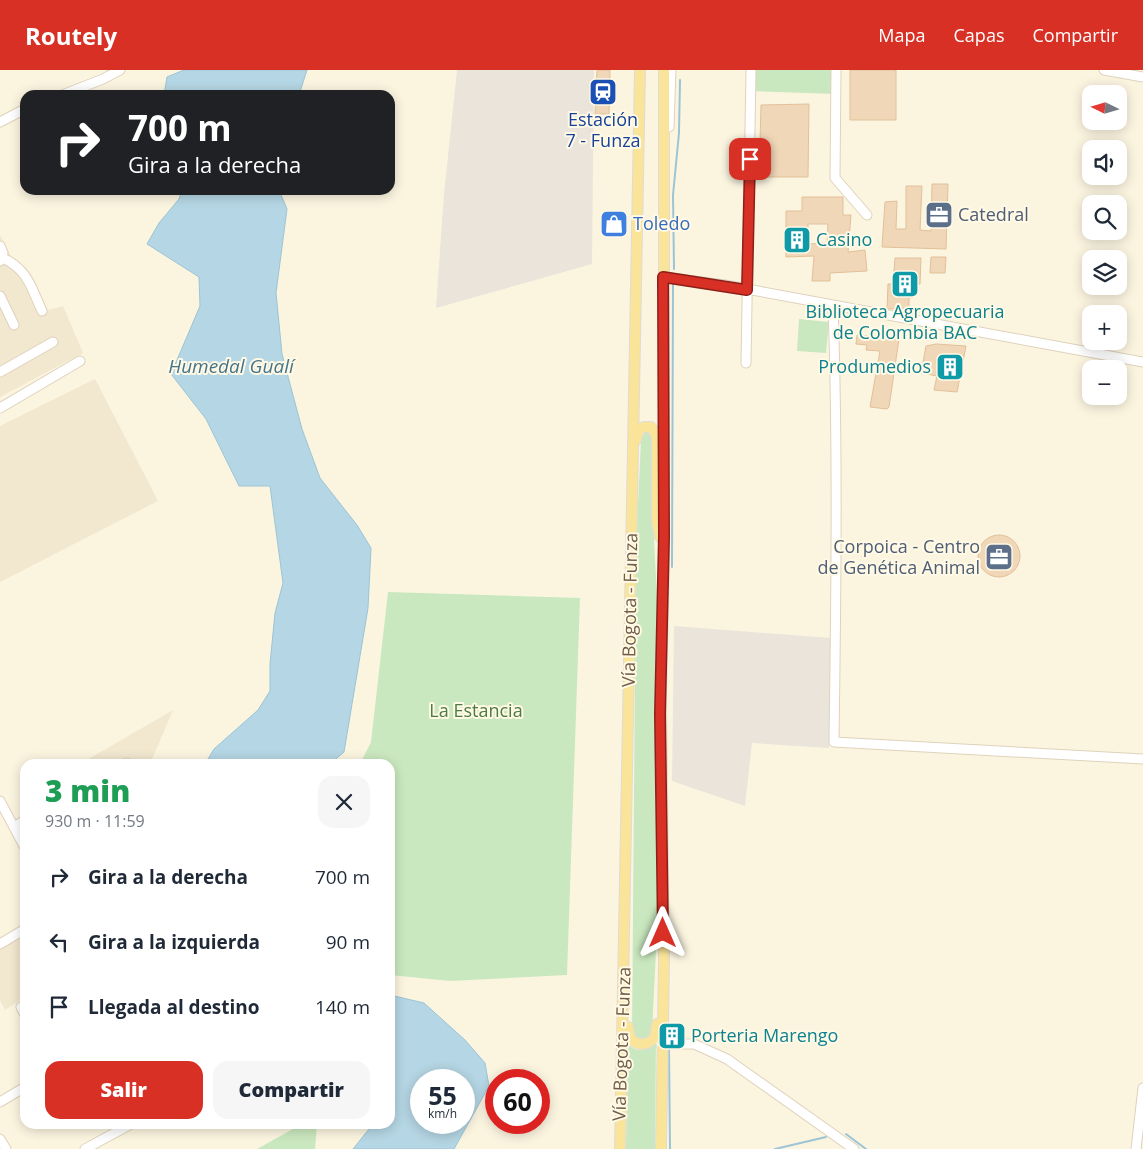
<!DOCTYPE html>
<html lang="es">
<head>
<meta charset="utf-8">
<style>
	:root { --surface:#fff; --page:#f6f6f7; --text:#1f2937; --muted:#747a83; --accent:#d93025 }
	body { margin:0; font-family:"Open Sans",sans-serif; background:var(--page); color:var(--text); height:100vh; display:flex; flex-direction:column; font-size:19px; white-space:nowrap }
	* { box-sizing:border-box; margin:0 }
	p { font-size:16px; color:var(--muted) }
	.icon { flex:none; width:28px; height:28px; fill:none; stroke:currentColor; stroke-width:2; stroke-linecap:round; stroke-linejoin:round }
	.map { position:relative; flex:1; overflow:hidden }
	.side { position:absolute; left:20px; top:689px; width:375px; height:370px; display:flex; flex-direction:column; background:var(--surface); border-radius:15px; box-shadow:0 2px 12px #0003 }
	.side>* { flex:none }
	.banner { position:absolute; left:20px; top:20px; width:375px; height:105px; border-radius:15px; box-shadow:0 2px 12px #0003; background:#202124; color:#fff; overflow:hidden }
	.needle { width:32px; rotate:275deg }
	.tools { position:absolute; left:1082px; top:15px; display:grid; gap:10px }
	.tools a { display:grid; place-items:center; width:45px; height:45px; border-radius:10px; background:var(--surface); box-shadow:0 2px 12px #0003; font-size:25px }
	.speed { position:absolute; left:410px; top:999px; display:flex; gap:10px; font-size:25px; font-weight:700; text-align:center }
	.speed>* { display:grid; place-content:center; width:65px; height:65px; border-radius:50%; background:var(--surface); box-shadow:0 2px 12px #0003; line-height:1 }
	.speed small { font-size:12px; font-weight:400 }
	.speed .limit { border:8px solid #d22; background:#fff; color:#111 }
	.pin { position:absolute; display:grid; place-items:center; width:42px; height:42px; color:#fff; margin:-21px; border-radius:10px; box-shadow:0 2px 8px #0006 }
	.me { position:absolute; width:55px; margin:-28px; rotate:0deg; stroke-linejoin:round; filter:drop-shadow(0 0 4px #0008) }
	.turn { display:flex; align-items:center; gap:18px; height:105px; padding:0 25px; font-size:22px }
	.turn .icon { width:65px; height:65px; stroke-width:2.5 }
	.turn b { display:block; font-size:35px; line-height:42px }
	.round { display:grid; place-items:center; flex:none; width:52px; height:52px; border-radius:15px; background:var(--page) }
	.summary { display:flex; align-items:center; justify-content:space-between; height:85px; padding:0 25px }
	h1 { font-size:30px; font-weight:800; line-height:38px; color:#1e9e55 }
	.button { display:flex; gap:10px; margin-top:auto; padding:10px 25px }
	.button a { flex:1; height:58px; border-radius:15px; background:var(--accent); color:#fff; font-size:20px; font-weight:800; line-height:58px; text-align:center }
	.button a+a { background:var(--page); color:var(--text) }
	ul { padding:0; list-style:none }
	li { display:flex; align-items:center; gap:15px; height:65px; padding:0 25px }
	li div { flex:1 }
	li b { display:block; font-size:19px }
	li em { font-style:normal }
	header { display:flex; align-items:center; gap:30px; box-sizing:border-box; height:70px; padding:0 25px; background:var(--accent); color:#fff }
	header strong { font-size:24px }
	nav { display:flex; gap:28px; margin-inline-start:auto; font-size:18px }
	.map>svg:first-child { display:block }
	.residential { fill:#f2e7cf }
	.industrial { fill:#eae4db }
	.green { fill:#cae8bf }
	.water { fill:#b5d6e4; stroke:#9cc4d5; fill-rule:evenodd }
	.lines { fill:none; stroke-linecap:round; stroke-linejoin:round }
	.stream { stroke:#9cc4d5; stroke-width:2 }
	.building { fill:#f0d7b8; stroke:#e2c099; fill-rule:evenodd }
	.minor-casing { stroke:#dfd2bc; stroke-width:11 }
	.major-casing { stroke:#e0dbd7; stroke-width:12 }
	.minor { stroke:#fff; stroke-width:9 }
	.major { stroke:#f9e499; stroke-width:10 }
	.route-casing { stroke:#8d1f18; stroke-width:12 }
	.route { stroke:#d93025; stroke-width:9 }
	.labels { text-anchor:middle; stroke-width:4; stroke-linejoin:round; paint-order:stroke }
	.transit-label { font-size:18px; fill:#164399; stroke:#fff9e5 }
	.service-label { font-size:18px; fill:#4e5e75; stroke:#fff9e5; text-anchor:start }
	.shop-label { font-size:18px; fill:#366cbe; stroke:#fff9e5; text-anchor:start }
	.culture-label { font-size:18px; fill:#0d838f; stroke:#fff9e5; text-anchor:start }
	.street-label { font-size:18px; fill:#715d48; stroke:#fff9e5 }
	.park-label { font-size:18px; fill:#4c7c43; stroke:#fff9e5 }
	.water-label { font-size:19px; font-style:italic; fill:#46758a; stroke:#fff9e5 }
</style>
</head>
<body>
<header>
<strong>Routely</strong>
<nav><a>Mapa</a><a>Capas</a><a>Compartir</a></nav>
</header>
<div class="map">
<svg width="1143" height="1079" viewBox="0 0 1143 1079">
	<rect width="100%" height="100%" fill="#fbf5e0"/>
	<!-- residential -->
	<path class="residential" d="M0,165L14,192L25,199L48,240L63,236L83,283L0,327Z
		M95,309L158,431L0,512V356Z
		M173,640L150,694H80Z
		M25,863V927L5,940L0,930V878Z"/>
	<!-- industrial -->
	<path class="industrial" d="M457,0H594L592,194L436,238L444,124Z
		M674,556L831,568L829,678L752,673L745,736L672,711Z"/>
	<!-- green -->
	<path class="green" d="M751,0H836V24L751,21Z
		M799,249L829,252L826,283L797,281Z
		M649,361L654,365L653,450L658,545L659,724L658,840L652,963C648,970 644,971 636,969L632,963L636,479L641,370V365Z
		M388,522L580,528L567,905L450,911L390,905V694H360L371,672Z
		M656,969L655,1079H626L628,975C640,984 648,981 656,969Z
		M302,1054H317L315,1079H257Z"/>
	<!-- water -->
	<path class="water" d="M184,0H307L299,25H164L167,7Z
		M182,120H279L287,139L276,223L282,284L302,359L320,408L357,455L371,478L368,538L344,682L330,694H205L214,679L258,640L270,621V594L275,543L283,513L270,416H239L206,349L171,304L200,236L199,207L147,174L159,153L179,129Z
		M390,925L424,933L465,970L485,993L489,1016L454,1079H353L373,1054H390ZM421,1010H464V1052H421Z"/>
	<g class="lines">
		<!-- stream -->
		<path class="stream" d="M674,199L673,125L679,63L680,10
			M672,497L673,214
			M669,979L670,1079
			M846,1064L866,1079
			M775,1079L826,1067"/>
	</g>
	<!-- building -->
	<path class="building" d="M597,0H610L609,44H595Z
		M850,0H896V50H850Z
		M809,34L808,107H759L761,35Z
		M932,114H948L946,179L882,177L885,132L897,131L896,159H906V116H922L920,160L931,161Z
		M802,127H843V145H851L848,182L865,180L867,201L830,203V211H812L814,186L786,187V141H802ZM808,154H828L827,173L808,174Z
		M931,187H946L945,203H930Z
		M895,188H921L920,214L914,215L913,227L909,228V238L887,239L888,214H893Z
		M857,265L899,269L889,337L887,339L870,337L880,281L866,280L867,275L856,274Z
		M936,274L966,276L957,322L934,320L937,306L921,303L926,276Z
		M978 486a21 21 0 1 1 42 0a21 21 0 1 1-42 0Z"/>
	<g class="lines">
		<defs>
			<path id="minor" d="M836,0L835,108L867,145
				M1104,0L1143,7
				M62,25L103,9L120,0
				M0,52L25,39
				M669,57L671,0
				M0,176L3,183L0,191
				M3,188C28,200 31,217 42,241
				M663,207L725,215L1143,292
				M0,226L14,255
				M833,236C838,381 836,527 834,672L1143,689
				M746,293L751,0
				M0,302L53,272
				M0,338L80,291
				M125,694L127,693
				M0,731L25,778
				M14,757L25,750
				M0,874L25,859
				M21,937L25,945
				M661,974H694L727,989L854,1079
				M0,1032L25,1017
				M0,1069L6,1079
				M85,1079L131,1054
				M1136,1079L1143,1018"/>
			<path id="major" d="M636,370L639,359L644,357H651L657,366V453L660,467
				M628,957C628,974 644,980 655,967L657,954
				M620,1079L640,0
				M661,1079L664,892L661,622L664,485V0"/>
		</defs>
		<!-- minor casing -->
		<use href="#minor" class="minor-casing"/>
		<!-- major casing -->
		<use href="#major" class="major-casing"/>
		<!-- minor -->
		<use href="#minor" class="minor"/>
		<!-- major -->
		<use href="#major" class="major"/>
	</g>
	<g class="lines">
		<defs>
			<path id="route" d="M663,863L660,644L664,466L663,207L747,220L750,89"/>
		</defs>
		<!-- route casing -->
		<use href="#route" class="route-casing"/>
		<!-- route -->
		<use href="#route" class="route"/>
	</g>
	<!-- icons -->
	<defs>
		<symbol id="station-square" viewBox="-11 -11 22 22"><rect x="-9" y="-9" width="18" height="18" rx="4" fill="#1a4fb4" stroke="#fff9e5"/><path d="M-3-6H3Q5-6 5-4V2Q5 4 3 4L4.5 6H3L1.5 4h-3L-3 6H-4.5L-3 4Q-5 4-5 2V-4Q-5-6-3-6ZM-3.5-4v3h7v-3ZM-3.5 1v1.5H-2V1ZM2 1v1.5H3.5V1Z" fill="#fff"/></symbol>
		<symbol id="office-square" viewBox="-11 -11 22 22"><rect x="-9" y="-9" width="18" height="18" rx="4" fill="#5c6f8a" stroke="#fff9e5"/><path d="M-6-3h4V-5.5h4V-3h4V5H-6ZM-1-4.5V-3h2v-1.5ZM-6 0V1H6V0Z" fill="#fff"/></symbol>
		<symbol id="shop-square" viewBox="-11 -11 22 22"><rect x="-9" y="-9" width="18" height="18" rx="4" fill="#3f7fe0" stroke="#fff9e5"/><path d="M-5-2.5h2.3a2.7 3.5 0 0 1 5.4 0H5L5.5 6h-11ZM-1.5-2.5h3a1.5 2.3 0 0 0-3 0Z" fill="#fff"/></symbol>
		<symbol id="building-square" viewBox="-11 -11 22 22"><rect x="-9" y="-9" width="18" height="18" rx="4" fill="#0f9aa8" stroke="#fff9e5"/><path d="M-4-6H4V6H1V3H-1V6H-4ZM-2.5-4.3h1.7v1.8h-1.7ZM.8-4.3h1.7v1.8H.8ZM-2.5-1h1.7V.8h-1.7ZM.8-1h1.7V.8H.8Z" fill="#fff"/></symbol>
	</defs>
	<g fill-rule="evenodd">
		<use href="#station-square" x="587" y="6" width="32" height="32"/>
		<use href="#office-square" x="923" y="129" width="32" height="32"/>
		<use href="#shop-square" x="598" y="138" width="32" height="32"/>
		<use href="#building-square" x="781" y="154" width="32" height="32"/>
		<use href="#building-square" x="889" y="198" width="32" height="32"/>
		<use href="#building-square" x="934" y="281" width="32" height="32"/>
		<use href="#office-square" x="983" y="471" width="32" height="32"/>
		<use href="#building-square" x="656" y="950" width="32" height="32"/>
	</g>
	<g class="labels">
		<!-- transit labels -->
		<g class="transit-label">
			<text x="603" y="56">Estación<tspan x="603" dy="21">7 - Funza</tspan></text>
		</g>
		<!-- service labels -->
		<g class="service-label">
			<text x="958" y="151">Catedral</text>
			<text x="980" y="483" text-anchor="end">Corpoica - Centro<tspan x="980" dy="21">de Genética Animal</tspan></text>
		</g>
		<!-- shop labels -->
		<g class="shop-label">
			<text x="633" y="160">Toledo</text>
		</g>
		<!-- culture labels -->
		<g class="culture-label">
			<text x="816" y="176">Casino</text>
			<text x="905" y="248" text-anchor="middle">Biblioteca Agropecuaria<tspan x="905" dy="21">de Colombia BAC</tspan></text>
			<text x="931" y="303" text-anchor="end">Produmedios</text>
			<text x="691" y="972">Porteria Marengo</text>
		</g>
		<!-- street labels -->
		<g class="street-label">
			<text transform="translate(630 540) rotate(-89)" y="6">Vía Bogota - Funza</text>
			<text transform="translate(622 974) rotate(-88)" y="6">Vía Bogota - Funza</text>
		</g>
		<!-- park labels -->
		<g class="park-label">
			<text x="476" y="647">La Estancia</text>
		</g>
		<!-- water labels -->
		<g class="water-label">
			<text x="231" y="303">Humedal Gualí</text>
		</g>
	</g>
</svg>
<div class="tools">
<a><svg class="needle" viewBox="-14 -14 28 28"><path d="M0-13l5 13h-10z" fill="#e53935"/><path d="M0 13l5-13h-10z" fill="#747a83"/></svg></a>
<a><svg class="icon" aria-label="sound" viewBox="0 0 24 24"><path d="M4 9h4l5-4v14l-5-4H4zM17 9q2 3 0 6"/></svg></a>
<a><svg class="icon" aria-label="search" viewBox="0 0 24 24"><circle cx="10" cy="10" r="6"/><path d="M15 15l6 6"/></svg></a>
<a><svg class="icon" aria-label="layers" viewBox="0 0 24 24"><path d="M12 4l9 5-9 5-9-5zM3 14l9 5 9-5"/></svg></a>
<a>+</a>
<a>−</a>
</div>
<div class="speed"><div>55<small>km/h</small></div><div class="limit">60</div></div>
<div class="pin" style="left:750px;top:89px;background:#d93025"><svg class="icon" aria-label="arrive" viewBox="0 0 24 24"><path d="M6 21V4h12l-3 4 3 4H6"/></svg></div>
<svg class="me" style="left:663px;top:863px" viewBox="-20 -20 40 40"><path d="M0-17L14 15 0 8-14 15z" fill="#d93025" stroke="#fff" stroke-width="4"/></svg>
<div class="banner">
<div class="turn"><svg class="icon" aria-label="right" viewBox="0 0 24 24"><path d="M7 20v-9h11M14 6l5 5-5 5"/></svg><div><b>700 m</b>Gira a la derecha</div></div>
</div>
<section class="side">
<div class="summary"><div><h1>3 min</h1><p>930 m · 11:59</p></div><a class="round"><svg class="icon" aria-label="close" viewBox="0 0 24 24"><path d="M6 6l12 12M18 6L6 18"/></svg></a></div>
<ul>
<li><svg class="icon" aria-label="right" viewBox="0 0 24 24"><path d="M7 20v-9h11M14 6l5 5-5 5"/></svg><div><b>Gira a la derecha</b></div><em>700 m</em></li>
<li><svg class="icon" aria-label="left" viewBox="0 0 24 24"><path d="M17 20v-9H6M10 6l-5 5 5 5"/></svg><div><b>Gira a la izquierda</b></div><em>90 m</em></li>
<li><svg class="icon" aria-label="arrive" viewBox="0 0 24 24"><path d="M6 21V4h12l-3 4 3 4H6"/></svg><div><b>Llegada al destino</b></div><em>140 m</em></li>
</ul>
<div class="button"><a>Salir</a><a>Compartir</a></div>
</section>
</div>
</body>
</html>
